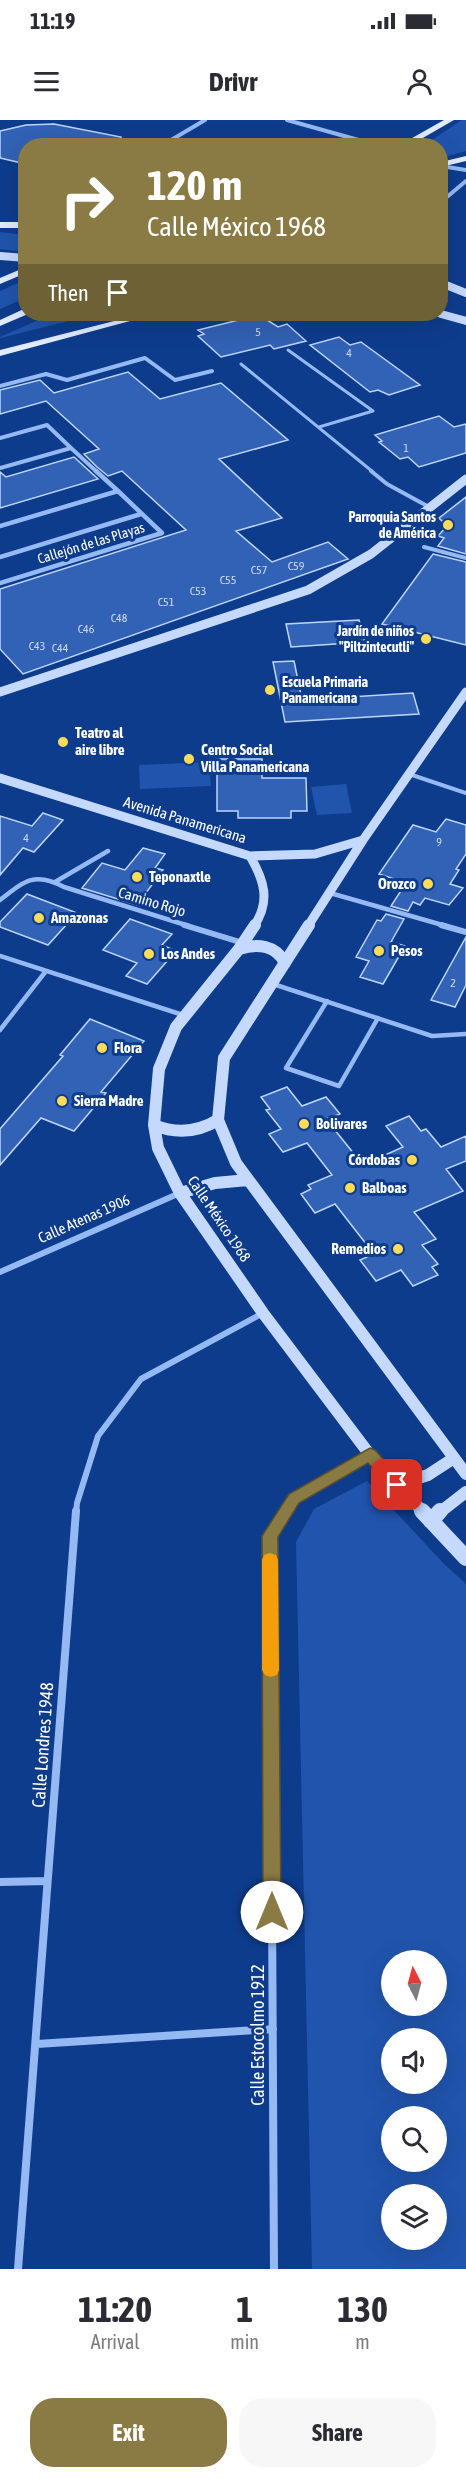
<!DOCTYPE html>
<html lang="en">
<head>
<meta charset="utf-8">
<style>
	:root { --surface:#fff; --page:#f7f7f7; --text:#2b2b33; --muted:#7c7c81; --accent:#8a7a43 }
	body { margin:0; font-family:"Asap Condensed",sans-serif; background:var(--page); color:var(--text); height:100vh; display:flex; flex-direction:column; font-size:22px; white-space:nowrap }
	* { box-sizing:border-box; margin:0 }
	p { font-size:20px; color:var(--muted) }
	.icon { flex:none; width:33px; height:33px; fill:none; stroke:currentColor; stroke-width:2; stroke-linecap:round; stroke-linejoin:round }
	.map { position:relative; height:2149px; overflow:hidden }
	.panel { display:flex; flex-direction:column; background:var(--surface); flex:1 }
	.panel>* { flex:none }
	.guide { position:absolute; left:18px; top:18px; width:430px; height:183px; border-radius:24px; box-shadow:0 6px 24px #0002; background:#8a7a43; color:#fff; overflow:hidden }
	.needle { width:39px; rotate:354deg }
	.controls { position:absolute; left:381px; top:1830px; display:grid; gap:12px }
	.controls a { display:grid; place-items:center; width:66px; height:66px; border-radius:50%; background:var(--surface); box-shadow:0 6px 24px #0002; font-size:30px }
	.pin { position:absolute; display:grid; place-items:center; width:51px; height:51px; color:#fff; margin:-26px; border-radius:12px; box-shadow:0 3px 9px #0006 }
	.me { position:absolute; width:66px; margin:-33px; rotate:0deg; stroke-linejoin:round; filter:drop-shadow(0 0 4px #0008) }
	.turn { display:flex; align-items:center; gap:21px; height:126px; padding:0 30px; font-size:27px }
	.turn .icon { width:78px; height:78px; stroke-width:2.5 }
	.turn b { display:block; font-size:42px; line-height:51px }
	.then { display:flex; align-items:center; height:57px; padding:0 30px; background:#0003; gap:12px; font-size:22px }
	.eta { display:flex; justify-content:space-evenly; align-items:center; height:102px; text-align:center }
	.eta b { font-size:36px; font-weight:700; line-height:42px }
	.primary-button { display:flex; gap:12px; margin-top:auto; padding:12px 30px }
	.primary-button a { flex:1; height:69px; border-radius:24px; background:var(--accent); color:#fff; font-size:24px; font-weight:700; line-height:69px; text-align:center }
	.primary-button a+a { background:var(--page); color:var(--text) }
	.status { display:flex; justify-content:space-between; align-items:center; height:42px; padding:0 30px; background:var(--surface); direction:ltr }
	.status svg { height:16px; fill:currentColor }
	header { display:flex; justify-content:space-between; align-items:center; height:78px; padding:0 30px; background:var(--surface); font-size:27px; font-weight:700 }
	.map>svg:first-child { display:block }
	.green { fill:#2054ad; fill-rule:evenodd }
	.building { fill:#3262b5; stroke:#bdd5fe; stroke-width:1.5 }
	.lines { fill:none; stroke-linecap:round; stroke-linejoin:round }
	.lane-far2 { stroke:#95b9f3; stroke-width:3 }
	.lane-far1 { stroke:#95b9f3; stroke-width:4 }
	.lane { stroke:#95b9f3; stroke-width:4.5 }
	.street-far3 { stroke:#95b9f3; stroke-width:4 }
	.street-far2 { stroke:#95b9f3; stroke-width:4.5 }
	.street-far1 { stroke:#95b9f3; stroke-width:6 }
	.street { stroke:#95b9f3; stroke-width:8 }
	.secondary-far3 { stroke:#c4d9fd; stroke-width:8 }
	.secondary-far2 { stroke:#c4d9fd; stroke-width:9 }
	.secondary-far1 { stroke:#c4d9fd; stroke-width:12 }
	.secondary { stroke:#c4d9fd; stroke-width:16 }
	.primary { fill:#e1ebff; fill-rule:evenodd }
	.route { fill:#8a7a43; stroke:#5a4f2c; stroke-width:1.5 }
	.slow { fill:#f59e0b }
	.poi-dot { fill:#ffdb57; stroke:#0e3c8d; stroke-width:2 }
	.labels { text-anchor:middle; stroke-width:6; stroke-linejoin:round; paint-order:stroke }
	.number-label { font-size:12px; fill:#ccd8ec }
	.far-poi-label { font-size:14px; font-weight:bold; fill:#fff; stroke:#0e3c8d; text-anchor:end }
	.far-street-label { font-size:14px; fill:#fff; stroke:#0e3c8d }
	.poi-label { font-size:15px; font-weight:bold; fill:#fff; stroke:#0e3c8d; text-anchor:start }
	.street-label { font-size:15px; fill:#fff; stroke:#0e3c8d }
	.near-street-label { font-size:18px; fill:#fff; stroke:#0e3c8d }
</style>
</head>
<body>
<div class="status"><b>11:19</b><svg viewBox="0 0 49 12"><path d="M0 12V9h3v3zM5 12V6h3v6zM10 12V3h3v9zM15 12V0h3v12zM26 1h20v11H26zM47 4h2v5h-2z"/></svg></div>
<header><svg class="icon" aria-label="menu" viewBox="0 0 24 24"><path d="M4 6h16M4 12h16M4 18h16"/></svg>Drivr<svg class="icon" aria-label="person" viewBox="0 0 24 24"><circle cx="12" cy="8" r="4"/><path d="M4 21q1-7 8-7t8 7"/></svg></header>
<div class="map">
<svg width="466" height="2149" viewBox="0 0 466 2149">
	<rect width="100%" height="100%" fill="#0e3c8d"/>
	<!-- green -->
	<path class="green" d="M462,0H466V31L441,38V26L424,25Z
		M0,112L25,115V132L0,129Z
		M25,160V178L0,189V171Z
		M52,194H97L0,218V217Z
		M209,642L211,666L140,669L139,645Z
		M346,664L352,693L317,695L311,667Z
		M367,1361L444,1444L466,1464V2149H312L296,1422L314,1389ZM392,1840H436V1886H392ZM392,1918H436V1964H392ZM392,1996H436V2042H392ZM392,2074H436V2120H392Z"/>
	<!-- building -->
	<path class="building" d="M54,4L121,17L120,26H26V44L0,38V11L26,5Z
		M259,195L278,207L287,204L306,221L274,229L270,225L221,237L198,216L204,214L198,210Z
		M339,217L350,225L361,222L420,265L389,275L378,270L370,272L310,225Z
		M128,252L160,279L221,263L288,320L219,339L282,398L236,411L272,442L328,422L348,439L23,554L0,529V469L186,410L122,351L108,356L97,347L84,334L99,329L46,281L0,294V270L40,260L54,273Z
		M439,296L454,307L466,304V333L419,347L408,337L400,339L379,322L382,321L375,315Z
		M74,337L98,359L0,388V352L6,357Z
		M466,377V434L438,426L444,418L438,416L447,406L439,398Z
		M433,434L466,442V525L382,504Z
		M359,500L365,522L291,527L286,504Z
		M294,541L302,580L413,573L419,594L285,602L273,542Z
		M217,639H262V658H306L307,691H291V698H238V691H217Z
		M43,693L63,700L34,732L23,728L0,755V696L32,706Z
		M446,699L466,705V734L456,749L459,750L450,764L463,768L449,785L425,778L420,785L413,782L408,791L391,786L406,763L379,754L413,705L436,712Z
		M143,728L165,734L155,748L163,750L137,785L82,768L102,743L125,750Z
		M27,774L77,793L48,825L0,807V802Z
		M386,794L404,799L391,822L405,826L383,864L360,857L369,841L356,837L377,800L381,801Z
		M130,799L172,814L162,825L176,831L147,864L126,856L137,843L103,830Z
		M466,817V865L455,887L431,880Z
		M90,899L144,921L101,972L106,973L74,1011L41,998L0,1045V1009L63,936L60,935Z
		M287,967L302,986L326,977L340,994L326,999L363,1045L403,1027L386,1006L409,996L421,1011L426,1009L441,1027L466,1016V1041L446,1049L463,1071L414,1092L436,1119L422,1125L438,1144L432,1147L438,1155L413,1166L401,1150L376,1161L360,1140L374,1134L335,1084L315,1093L301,1074L311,1069L308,1065L332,1055L307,1023L283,1032L269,1014L281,1009L266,990L270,989L261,977Z"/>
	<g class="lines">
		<!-- lane-far2 -->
		<path class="lane-far2" d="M288,230L373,291L319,307
			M241,244L373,352"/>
		<!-- lane-far1 -->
		<path class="lane-far1" d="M371,351L387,364L429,387
			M424,427L466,438
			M409,654L466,673"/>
		<!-- lane -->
		<path class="lane" d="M0,836L183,895
			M273,864L432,916L466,914
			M327,881L286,948L339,966L378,898
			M0,910L46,851"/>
		<!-- street-far3 -->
		<path class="street-far3" d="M287,0L380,26
			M161,26L205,0
			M441,46L466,50
			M441,82L466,61
			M0,266L46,254L67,260L145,238L175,260L212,251
			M0,318L47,305L71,328L0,348
			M71,328L97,352"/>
		<!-- street-far2 -->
		<path class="street-far2" d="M96,351L118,371
			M0,406L118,371L162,413L0,463
			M0,437L141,394
			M55,762L108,731
			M330,773L446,806
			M0,780C24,761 35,751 64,767L189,806"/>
		<!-- street-far1 -->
		<path class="street-far1" d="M184,805L243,823
			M441,805L466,812
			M0,1152L180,1073
			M76,1393L77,1383L98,1316L141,1259L263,1193
			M285,1393L294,1379L370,1335"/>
		<!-- street -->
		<path class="street" d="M0,1762L47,1761
			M37,1924L273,1909
			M18,2149L76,1391
			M274,2149L270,1416L286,1391"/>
		<!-- secondary-far3 -->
		<path class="secondary-far3" d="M0,136L26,138
			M441,163L466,173
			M441,194L466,201"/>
		<!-- secondary-far2 -->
		<path class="secondary-far2" d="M0,572L308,470L371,434L466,359
			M0,658L250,736L315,734L363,720L466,572
			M250,736C264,760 271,781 254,806
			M308,806L363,720"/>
		<!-- secondary-far1 -->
		<path class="secondary-far1" d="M255,805L239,829L176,907L159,949L154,1005L158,1028L180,1073L263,1193L370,1335L424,1393
			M309,805L224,938L218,1000L236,1043L466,1354
			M239,829C257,823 276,825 285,843
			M154,1005C176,1014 198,1012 218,1000
			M180,1073L215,1063L248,1060
			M397,1365L428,1355L454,1338
			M439,1393L466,1372"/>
		<!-- secondary -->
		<path class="secondary" d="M422,1391L466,1438
			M431,1401L440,1391"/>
		<!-- primary -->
		<path class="primary" d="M444,0H454L409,26H398Z
			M466,36V41L441,47V42Z
			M0,102H26V108H0Z
			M26,147V153L0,164V158Z
			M26,188V194H28L0,206V200Z
			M142,194H156L0,236V230Z"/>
	</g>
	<!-- route -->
	<path class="route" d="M370,1328L375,1330L403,1361L405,1365L403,1370L397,1372L392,1370L368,1343L299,1383L278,1417L281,1792L279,1798L272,1801L266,1798L263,1792L262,1416L289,1374Z"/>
	<!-- slow -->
	<path class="slow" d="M270,1433L276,1435L278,1440L279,1550L277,1555L271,1557L265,1555L262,1550V1440L264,1435Z"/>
	<!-- markers -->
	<g class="poi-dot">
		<circle cx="448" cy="405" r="6"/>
		<circle cx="426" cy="519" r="6"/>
		<circle cx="270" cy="570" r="6"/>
		<circle cx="63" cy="622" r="6"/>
		<circle cx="189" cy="639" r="6"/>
		<circle cx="137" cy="757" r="6"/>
		<circle cx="428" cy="764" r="6"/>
		<circle cx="39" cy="798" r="6"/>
		<circle cx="379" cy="831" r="6"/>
		<circle cx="149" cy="834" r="6"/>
		<circle cx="102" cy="928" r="6"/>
		<circle cx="62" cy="981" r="6"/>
		<circle cx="304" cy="1004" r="6"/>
		<circle cx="412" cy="1040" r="6"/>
		<circle cx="350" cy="1068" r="6"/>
		<circle cx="398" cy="1129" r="6"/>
	</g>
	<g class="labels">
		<!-- number labels -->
		<g class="number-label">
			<text x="258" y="216">5</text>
			<text x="349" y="237">4</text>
			<text x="406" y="332">1</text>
			<text x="296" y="450">C59</text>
			<text x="259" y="454">C57</text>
			<text x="228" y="464">C55</text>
			<text x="198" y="475">C53</text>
			<text x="166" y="486">C51</text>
			<text x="119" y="502">C48</text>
			<text x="86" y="513">C46</text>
			<text x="37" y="530">C43</text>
			<text x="60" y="532">C44</text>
			<text x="26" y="722">4</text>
			<text x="439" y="726">9</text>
			<text x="453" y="867">2</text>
		</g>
		<!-- far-poi labels -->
		<g class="far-poi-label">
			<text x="436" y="402">Parroquia Santos<tspan x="436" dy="16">de América</tspan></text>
			<text x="414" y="516">Jardín de niños<tspan x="414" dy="16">"Piltzintecutli"</tspan></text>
			<text x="282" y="567" text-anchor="start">Escuela Primaria<tspan x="282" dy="16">Panamericana</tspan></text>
		</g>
		<!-- far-street labels -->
		<g class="far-street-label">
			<text transform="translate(91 423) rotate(-17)" y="5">Callejón de las Playas</text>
		</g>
		<!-- poi labels -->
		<g class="poi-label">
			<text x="75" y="618">Teatro al<tspan x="75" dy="17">aire libre</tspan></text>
			<text x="201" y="635">Centro Social<tspan x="201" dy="17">Villa Panamericana</tspan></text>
			<text x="149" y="762">Teponaxtle</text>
			<text x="416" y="769" text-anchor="end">Orozco</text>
			<text x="51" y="803">Amazonas</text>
			<text x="391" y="836">Pesos</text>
			<text x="161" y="839">Los Andes</text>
			<text x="114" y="933">Flora</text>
			<text x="74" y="986">Sierra Madre</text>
			<text x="316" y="1009">Bolivares</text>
			<text x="400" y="1045" text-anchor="end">Córdobas</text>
			<text x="362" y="1073">Balboas</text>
			<text x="386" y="1134" text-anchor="end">Remedios</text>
		</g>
		<!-- street labels -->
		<g class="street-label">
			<text transform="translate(185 700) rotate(17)" y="5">Avenida Panamericana</text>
			<text transform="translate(152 782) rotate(17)" y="5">Camino Rojo</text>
			<text transform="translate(84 1099) rotate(-24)" y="5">Calle Atenas 1906</text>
			<text transform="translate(219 1099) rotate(56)" y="5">Calle México 1968</text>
		</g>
		<!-- near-street labels -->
		<g class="near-street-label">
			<text transform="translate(43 1625) rotate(-86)" y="6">Calle Londres 1948</text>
			<text transform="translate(258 1915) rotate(-90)" y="6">Calle Estocolmo 1912</text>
		</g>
	</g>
</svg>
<div class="controls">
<a><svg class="needle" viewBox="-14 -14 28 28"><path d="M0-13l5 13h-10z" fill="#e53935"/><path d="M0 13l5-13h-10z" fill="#7c7c81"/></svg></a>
<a><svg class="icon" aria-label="sound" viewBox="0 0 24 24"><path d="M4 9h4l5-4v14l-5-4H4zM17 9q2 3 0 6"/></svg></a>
<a><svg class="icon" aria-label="search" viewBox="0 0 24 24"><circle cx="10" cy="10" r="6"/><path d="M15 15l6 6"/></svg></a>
<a><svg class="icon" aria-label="layers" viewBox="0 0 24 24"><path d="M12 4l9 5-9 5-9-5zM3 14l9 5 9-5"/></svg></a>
</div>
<div class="pin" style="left:397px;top:1365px;background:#d93025"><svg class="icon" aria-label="arrive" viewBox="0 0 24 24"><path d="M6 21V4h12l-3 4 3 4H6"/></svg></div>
<svg class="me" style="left:272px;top:1792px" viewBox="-20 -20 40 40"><circle r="19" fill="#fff"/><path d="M0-13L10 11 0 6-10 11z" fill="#8a7a43"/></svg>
<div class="guide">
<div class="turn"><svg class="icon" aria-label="right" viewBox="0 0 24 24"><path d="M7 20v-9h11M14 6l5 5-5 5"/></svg><div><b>120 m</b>Calle México 1968</div></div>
<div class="then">Then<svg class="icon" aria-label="arrive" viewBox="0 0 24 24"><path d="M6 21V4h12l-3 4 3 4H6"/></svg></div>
</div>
</div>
<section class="panel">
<div class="eta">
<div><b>11:20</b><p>Arrival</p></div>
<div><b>1</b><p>min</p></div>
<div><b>130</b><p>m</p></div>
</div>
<div class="primary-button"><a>Exit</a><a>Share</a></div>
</section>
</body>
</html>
